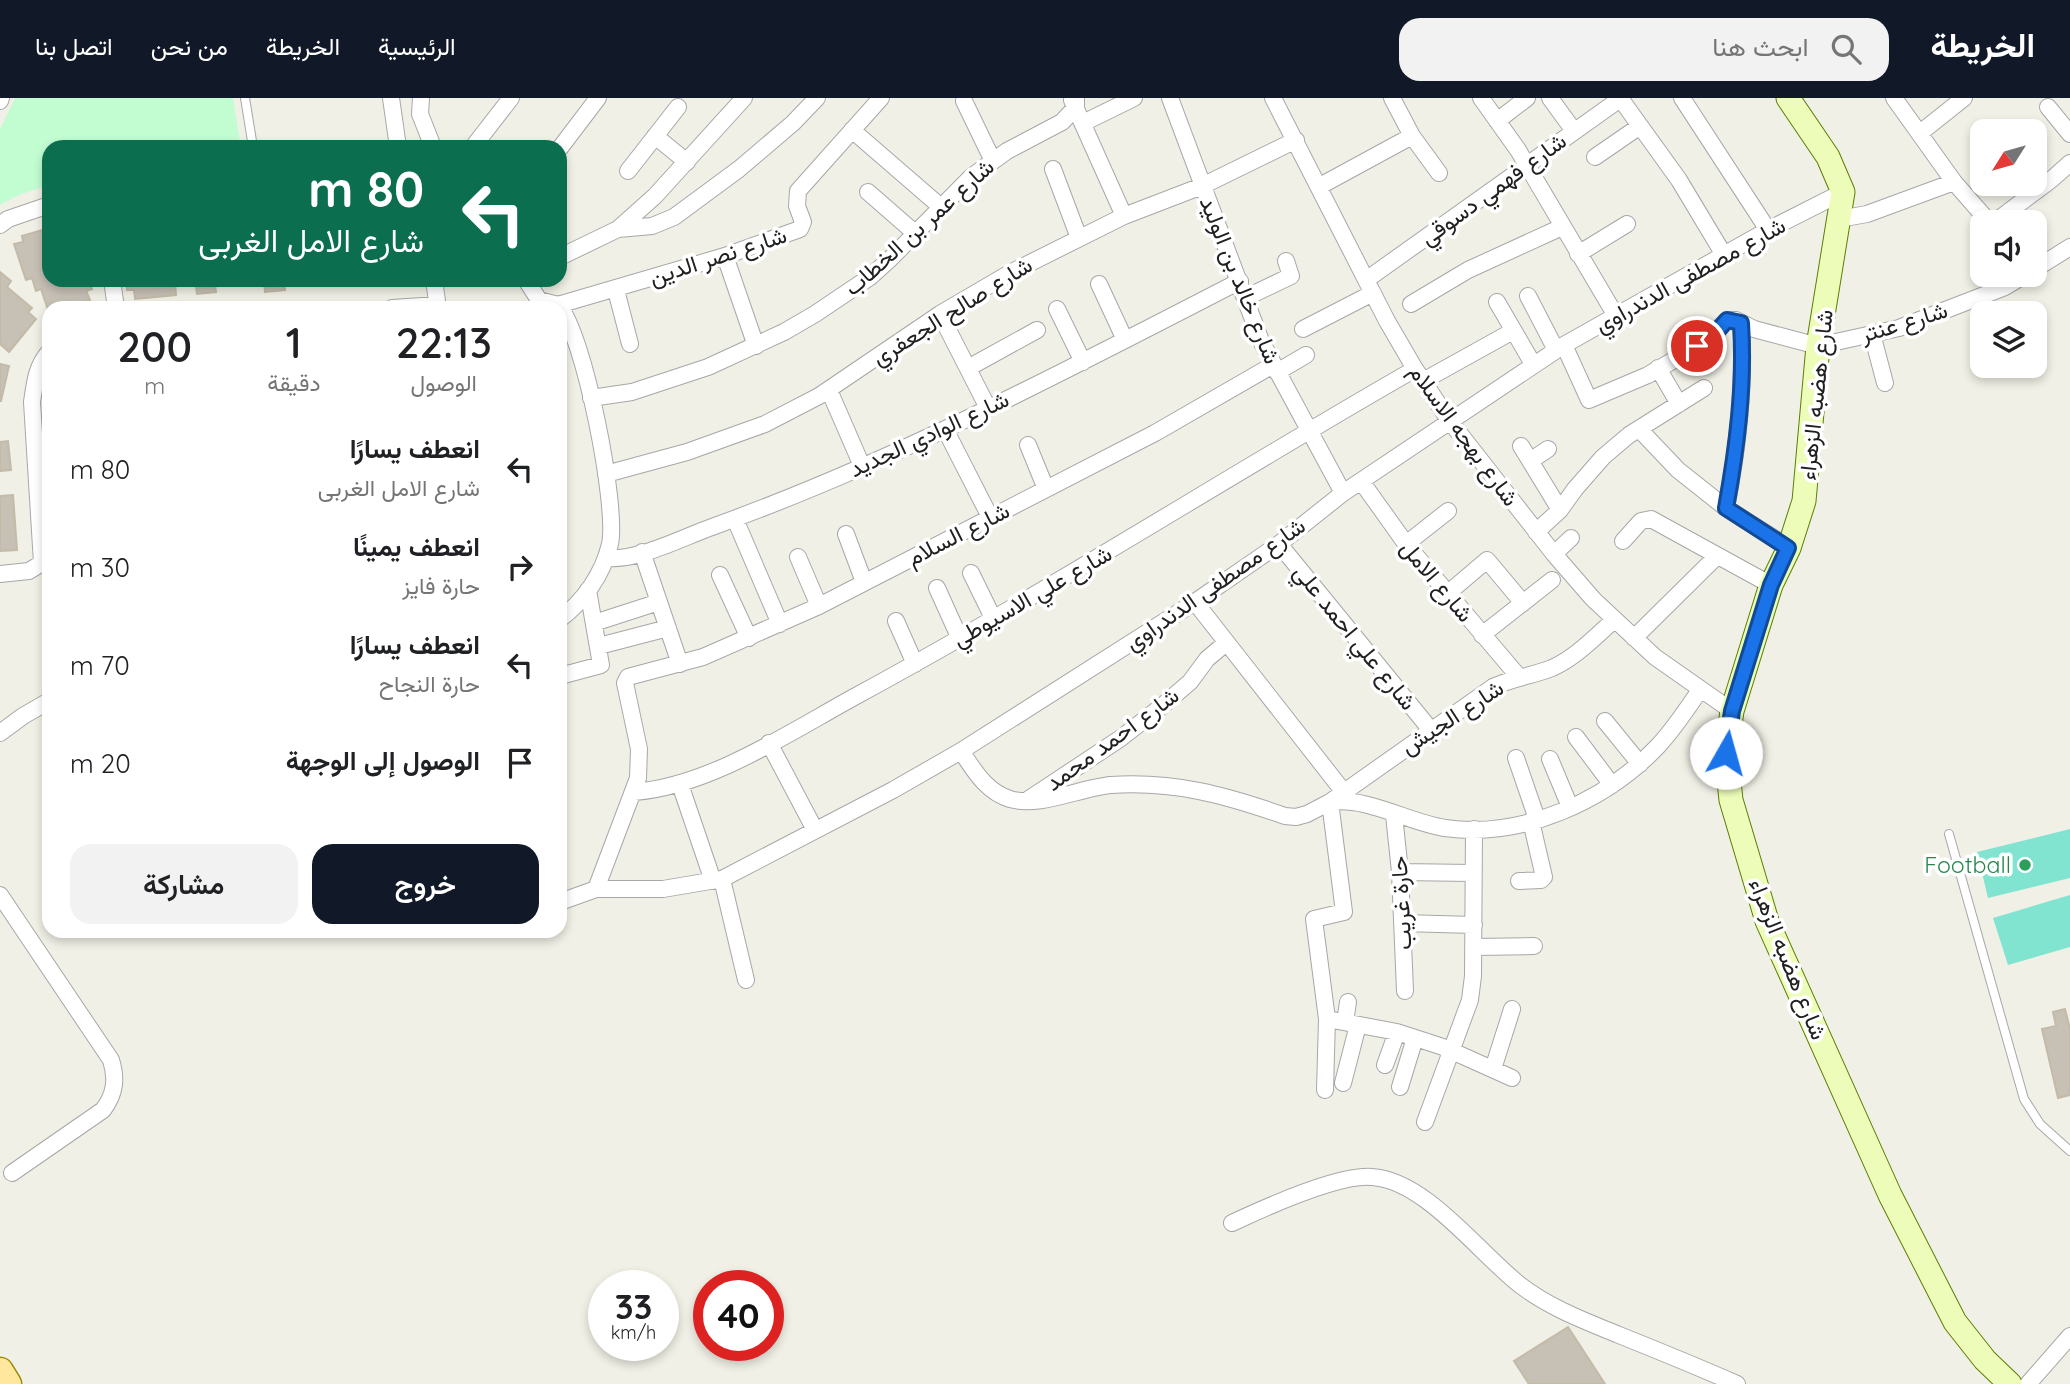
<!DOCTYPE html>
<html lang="ar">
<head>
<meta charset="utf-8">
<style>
	:root { --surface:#fff; --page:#f2f2f2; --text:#202124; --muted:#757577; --accent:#111827 }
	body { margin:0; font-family:Quicksand,Vazirmatn,sans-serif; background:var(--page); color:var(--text); direction:rtl; height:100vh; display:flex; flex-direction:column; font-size:26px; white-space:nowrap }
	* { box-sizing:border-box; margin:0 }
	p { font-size:23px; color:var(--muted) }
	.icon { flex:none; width:38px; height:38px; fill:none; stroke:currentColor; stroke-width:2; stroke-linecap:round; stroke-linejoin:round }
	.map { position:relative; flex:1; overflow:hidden; direction:ltr }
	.drawer { position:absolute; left:42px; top:203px; width:525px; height:637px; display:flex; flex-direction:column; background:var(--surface); border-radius:21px; box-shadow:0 4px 10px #0003; direction:rtl }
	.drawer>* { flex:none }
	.top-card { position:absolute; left:42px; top:42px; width:525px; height:147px; border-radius:21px; box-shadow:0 4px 10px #0003; direction:rtl; background:#0b6e4f; color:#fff; overflow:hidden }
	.needle { width:46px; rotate:233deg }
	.fabs { position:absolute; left:1970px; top:21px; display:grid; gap:14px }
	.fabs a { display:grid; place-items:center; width:77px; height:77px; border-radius:14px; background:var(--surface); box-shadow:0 4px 10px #0003; font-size:35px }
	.speed { position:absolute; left:588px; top:1172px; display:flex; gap:14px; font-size:35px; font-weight:700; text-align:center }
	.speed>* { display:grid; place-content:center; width:91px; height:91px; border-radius:50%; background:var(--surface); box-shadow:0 4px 10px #0003; line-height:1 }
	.speed small { font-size:18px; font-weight:400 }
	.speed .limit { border:10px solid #d22; background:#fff; color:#111 }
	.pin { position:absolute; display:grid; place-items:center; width:60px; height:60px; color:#fff; margin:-30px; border:4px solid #fff; border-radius:50%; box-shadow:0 2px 7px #0007 }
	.me { position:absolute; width:77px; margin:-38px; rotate:7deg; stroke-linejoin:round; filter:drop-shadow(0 0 5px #0008) }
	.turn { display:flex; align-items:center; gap:24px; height:147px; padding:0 28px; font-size:32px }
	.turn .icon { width:91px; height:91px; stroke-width:2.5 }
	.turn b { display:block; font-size:49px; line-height:60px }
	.eta { display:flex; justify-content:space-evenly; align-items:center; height:119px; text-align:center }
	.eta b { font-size:42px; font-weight:600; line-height:49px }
	.primary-button { display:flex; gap:14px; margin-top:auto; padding:14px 28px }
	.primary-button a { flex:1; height:80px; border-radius:21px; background:var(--accent); color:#fff; font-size:28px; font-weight:600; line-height:80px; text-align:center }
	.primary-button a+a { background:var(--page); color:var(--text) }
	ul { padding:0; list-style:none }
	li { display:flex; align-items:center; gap:21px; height:98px; padding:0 28px }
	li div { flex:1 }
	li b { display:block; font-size:26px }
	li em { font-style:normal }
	header { display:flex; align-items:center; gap:42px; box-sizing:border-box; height:98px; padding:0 35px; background:var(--accent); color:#fff }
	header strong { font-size:33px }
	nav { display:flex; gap:38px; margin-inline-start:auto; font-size:24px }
	.search { width:490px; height:63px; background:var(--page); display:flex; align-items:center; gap:18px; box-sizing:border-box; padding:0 24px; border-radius:21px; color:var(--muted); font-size:26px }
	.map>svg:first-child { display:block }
	.park { fill:#c2fdd2 }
	.pitch { fill:#80e4d1 }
	.building { fill:#c6c0b5; stroke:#c4baa8; stroke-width:2 }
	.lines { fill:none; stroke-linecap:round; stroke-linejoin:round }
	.lane-casing { stroke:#a7a7a7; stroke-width:10 }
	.street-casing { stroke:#a7a7a7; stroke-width:18 }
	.secondary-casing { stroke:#597f00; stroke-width:25 }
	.primary-casing { stroke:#9d8700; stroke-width:29 }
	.lane { stroke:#fff; stroke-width:8 }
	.street { stroke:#fff; stroke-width:16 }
	.secondary { stroke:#edfdb9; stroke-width:23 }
	.primary { stroke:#ffe89e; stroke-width:26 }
	.route-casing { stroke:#114b97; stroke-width:18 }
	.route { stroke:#1a73e8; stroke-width:12 }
	.leisure-dot { fill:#2e9e5b; stroke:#fff; stroke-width:2.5 }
	.labels { text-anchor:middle; stroke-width:7; stroke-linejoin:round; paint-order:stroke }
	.street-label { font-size:23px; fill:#202020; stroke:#fff }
	.leisure-label { font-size:23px; fill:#27864d; stroke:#fff; text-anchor:end }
</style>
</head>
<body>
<header>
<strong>الخريطة</strong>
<div class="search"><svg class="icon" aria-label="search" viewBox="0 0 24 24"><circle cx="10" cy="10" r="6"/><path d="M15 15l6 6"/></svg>ابحث هنا</div>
<nav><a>الرئيسية</a><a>الخريطة</a><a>من نحن</a><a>اتصل بنا</a></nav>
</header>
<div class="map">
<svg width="2070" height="1286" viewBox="0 0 2070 1286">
	<rect width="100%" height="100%" fill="#f1f0e6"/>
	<!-- park -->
	<path class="park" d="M15,0H233L241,49H49V87L19,97L0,107V31Z"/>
	<!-- pitch -->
	<path class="pitch" d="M2070,731V780L1988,800L1977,754Z
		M2070,797V849L2008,867L1993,820Z"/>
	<!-- building -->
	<path class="building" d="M49,130V182H89L92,191L86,193L90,202L65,210H49V215L41,191L36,193L32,180L26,182L14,146L23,144L22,138Z
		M0,174L11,183L7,189L32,210L28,214L36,221L9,254L0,246Z
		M126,182H183V184H175L176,197L135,201L134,192H127Z
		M195,182H234L233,185L215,187L216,194L197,196Z
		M264,182H302L284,185L285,192L265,194Z
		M363,182H390V185L363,187Z
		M0,266L9,268L1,303H0Z
		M8,343L11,372L0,373V344Z
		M13,397L17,452L0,453V398Z
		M2065,911L2070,931V997L2058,1000L2042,931L2056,928L2053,914Z
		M1568,1229L1605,1286H1529L1514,1263Z"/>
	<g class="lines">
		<defs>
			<path id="lane" d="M245,0L253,49
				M1949,736L2024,1001L2040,1026L2070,1053"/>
			<path id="street" d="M391,0L398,49
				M421,0L420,16L433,49
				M1170,0L1261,243L1343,395
				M1273,0L1387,223L1415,271L1449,322L1554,456L1593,501L1655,559L1732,613
				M1392,0L1412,38L1439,75
				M1481,0L1518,52L1616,218
				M1550,0L1574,33
				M1620,0L1679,82L1724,157
				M1682,0L1768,132
				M1894,0L1954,84L1989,124
				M1072,2L1124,118
				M0,3L1,0
				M964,3L993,63
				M2048,9L2070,36
				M1497,23L1527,0
				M1083,25L1134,0
				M852,32L941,109
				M1920,35L1964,0
				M655,38L687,64
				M473,49L511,0
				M560,50L598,0
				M1595,59L1640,28
				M1053,71L1079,140
				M628,73L678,9
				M1320,88L1412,38
				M868,94L915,135
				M1839,121L1867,116L1954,84
				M1995,124L2052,81L2070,65
				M0,127L8,121L49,107
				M618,131L655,98L744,0
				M1578,156L1627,126
				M725,158L756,248
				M560,159L618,131L652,128L674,119L739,71L793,25L817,0
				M2035,171L2070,149
				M112,182L116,210
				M434,182L438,210
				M526,182L539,202L558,207C584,234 618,409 610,446C603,476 584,503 560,521
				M1366,182L1620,1
				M1099,186L1125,242
				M616,192L630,246
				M1528,198L1556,252
				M1245,200L1291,178L1286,163
				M1497,204L1533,266
				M1411,206L1468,172L1562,129
				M558,207L725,158L800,131L803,124L797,108L798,93L881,0
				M392,210L438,207
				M1057,211L1083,264
				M940,216L988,310
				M1303,231L1373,195
				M1872,236L1885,285
				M1564,247L1589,302L1648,277L1705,244L1727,222H1736L1754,231L1818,248L1899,230L2005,189L2025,177
				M968,270L1037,232
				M1658,270L1679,306
				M1277,274L1306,257
				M1423,283L1513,233
				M829,292L862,368
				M591,300L632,294L708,269L784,234L815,216L870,179L890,161L971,79L1007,53L1062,24L1076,9V0
				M945,331L990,419
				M1639,331L1678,372L1726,410L1789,450
				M1028,347L1046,391
				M1521,348L1560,412
				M1530,363L1548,351
				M606,376L687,354L765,326L819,298L940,216L1010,175L1124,118L1202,88L1296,42
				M1361,383L1406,446L1519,579
				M1726,410C1738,349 1745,287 1741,225
				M735,421L780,526
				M1536,434L1560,412L1575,391L1603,359L1629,337L1704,290
				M846,436L864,484
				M1623,443L1641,423L1651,421L1771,487
				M1279,446L1430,631
				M1406,446L1448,413
				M642,454L680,566
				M1554,456L1571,440
				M798,459L819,508
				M606,460C638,463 681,440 712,429C895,363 1067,272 1240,183
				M971,475L994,522
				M0,476L29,473L42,465L32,304C35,284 36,269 49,254
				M720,477L749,540
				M937,490L960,541
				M1447,496L1487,462L1523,505
				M1195,504L1343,693
				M896,523L915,566
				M594,525L659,504
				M1482,537L1552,482
				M1634,540L1717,458
				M599,548L668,530
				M560,578L601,567L588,492
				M1605,623L1640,666
				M0,635L23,618L49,603
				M1576,639L1612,687
				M769,645L815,732
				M961,653C974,672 986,694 1010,701C1038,710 1080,690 1111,687C1175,683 1225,697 1285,718L1296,719L1307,716L1330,704L1493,589C1512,580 1532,578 1552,570C1575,560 1595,539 1614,522
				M1516,660L1537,721
				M1550,661L1570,709
				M680,686L713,783
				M634,694C710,688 790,634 856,598C1046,495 1228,378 1415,271
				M1029,701L1121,640L1162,608L1190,584L1207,561L1226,545
				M1330,704C1369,699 1407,724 1445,730C1522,741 1606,703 1658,648C1674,631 1687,611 1700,592
				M1394,717L1400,774L1405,893
				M1400,774L1473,775
				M722,781L746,882
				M1519,783L1541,782L1544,779L1531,723
				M596,791L638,680L639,651L625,585L628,579L703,559L819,508L1155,335L1273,267
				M0,797L111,962C117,981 115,996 103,1012L12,1075
				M560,804L596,791H663L722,781L893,692L961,653L1195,504L1279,446L1343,395L1564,247L1768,132L1843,94
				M1403,825L1474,827
				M1474,849L1534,848
				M1327,921L1397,934L1443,949L1512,980
				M1345,924L1348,904
				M1385,967L1397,934
				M1493,971L1512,911
				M1343,985L1358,927
				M1400,989L1415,940
				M1325,992L1327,921L1314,821L1344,814L1330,704
				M1425,1024L1470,902L1473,878L1474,731
				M1232,1125C1264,1110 1338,1076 1372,1079C1425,1082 1479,1155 1520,1187C1550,1210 1585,1223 1619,1237C1659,1253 1698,1269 1737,1286
				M2028,1286L2070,1238"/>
			<path id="secondary" d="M1788,0L1828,59L1843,94L1818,248L1804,403L1789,450L1771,487L1732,613L1726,655L1731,702L1767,823L1890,1097L1955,1224L1985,1262L2010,1286"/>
			<path id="primary" d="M0,1273L8,1286"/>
		</defs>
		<!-- lane casing -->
		<use href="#lane" class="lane-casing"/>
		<!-- street casing -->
		<use href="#street" class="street-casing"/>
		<!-- secondary casing -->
		<use href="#secondary" class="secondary-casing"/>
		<!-- primary casing -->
		<use href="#primary" class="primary-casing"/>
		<!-- lane -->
		<use href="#lane" class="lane"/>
		<!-- street -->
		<use href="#street" class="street"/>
		<!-- secondary -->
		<use href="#secondary" class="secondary"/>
		<!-- primary -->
		<use href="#primary" class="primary"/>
	</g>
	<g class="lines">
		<defs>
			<path id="route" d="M1697,248L1711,240L1727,222L1741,225C1745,287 1737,349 1726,410L1788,450L1771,487L1732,613L1726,655"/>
		</defs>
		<!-- route casing -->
		<use href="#route" class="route-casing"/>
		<!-- route -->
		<use href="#route" class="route"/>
	</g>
	<!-- markers -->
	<circle class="leisure-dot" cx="2025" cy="767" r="7"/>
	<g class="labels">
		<!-- street labels -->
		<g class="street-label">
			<text transform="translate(1493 91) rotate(-36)" y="8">شارع فهمي دسوقي</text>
			<text transform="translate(919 129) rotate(-42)" y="8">شارع عمر بن الخطاب</text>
			<text transform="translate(718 158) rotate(-18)" y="8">شارع نصر الدين</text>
			<text transform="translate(1690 177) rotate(-29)" y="8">شارع مصطفى الدندراوي</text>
			<text transform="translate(1240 182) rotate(68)" y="8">شارع خالد بن الوليد</text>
			<text transform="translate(952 213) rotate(-32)" y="8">شارع صالح الجعفري</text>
			<text transform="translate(1904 224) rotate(-17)" y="8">شارع عنتر</text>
			<text transform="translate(1816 297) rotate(-84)" y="8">شارع هضبه الزهراء</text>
			<text transform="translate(929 336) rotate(-25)" y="8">شارع الوادي الجديد</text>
			<text transform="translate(1464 337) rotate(54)" y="8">شارع بهجه الاسلام</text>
			<text transform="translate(958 436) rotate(-27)" y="8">شارع السلام</text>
			<text transform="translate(1437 483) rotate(50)" y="8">شارع الامل</text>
			<text transform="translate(1215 486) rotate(-35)" y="8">شارع مصطفى الدندراوي</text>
			<text transform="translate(1032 498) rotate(-30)" y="8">شارع علي الاسيوطي</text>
			<text transform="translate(1355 539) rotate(51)" y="8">شارع علي احمد علي</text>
			<text transform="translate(1452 619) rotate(-33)" y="8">شارع الجيش</text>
			<text transform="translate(1112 641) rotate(-36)" y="8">شارع احمد محمد</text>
			<text transform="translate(1401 805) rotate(-93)" y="8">حارة غريب</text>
			<text transform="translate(1788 861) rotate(68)" y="8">شارع هضبه الزهراء</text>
		</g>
		<!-- leisure labels -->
		<g class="leisure-label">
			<text x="2011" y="775">Football</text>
		</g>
	</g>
</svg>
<div class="fabs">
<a><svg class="needle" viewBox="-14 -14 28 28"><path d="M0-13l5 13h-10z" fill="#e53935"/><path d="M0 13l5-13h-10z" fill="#757577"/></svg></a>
<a><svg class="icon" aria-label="sound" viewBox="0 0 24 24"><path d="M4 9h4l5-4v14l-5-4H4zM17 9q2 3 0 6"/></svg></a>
<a><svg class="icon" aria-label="layers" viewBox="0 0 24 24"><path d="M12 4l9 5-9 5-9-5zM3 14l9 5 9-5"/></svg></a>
</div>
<div class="speed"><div>33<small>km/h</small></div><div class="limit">40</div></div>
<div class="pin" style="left:1697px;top:248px;background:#d93025"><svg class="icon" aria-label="arrive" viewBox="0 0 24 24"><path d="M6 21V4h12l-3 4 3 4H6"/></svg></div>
<svg class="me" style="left:1726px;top:655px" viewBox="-20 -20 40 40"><circle r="19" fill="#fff"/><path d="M0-13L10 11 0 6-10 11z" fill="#1a73e8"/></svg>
<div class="top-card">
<div class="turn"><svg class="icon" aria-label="left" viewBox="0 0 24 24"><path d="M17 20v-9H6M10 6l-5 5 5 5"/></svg><div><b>80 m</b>شارع الامل الغربى</div></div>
</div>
<section class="drawer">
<div class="eta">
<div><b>22:13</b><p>الوصول</p></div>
<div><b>1</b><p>دقيقة</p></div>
<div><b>200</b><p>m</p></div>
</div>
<ul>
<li><svg class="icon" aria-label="left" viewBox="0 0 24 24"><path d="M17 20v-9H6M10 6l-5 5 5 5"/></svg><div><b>انعطف يسارًا</b><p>شارع الامل الغربى</p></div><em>80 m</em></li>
<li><svg class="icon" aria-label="right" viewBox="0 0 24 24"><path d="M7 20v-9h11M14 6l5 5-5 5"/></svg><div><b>انعطف يمينًا</b><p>حارة فايز</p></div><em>30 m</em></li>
<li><svg class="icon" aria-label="left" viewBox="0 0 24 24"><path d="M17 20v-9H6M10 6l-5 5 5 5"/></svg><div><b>انعطف يسارًا</b><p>حارة النجاح</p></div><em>70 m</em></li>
<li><svg class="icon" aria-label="arrive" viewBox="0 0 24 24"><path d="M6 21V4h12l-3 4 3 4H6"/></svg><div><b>الوصول إلى الوجهة</b></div><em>20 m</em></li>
</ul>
<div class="primary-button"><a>خروج</a><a>مشاركة</a></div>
</section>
</div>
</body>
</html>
